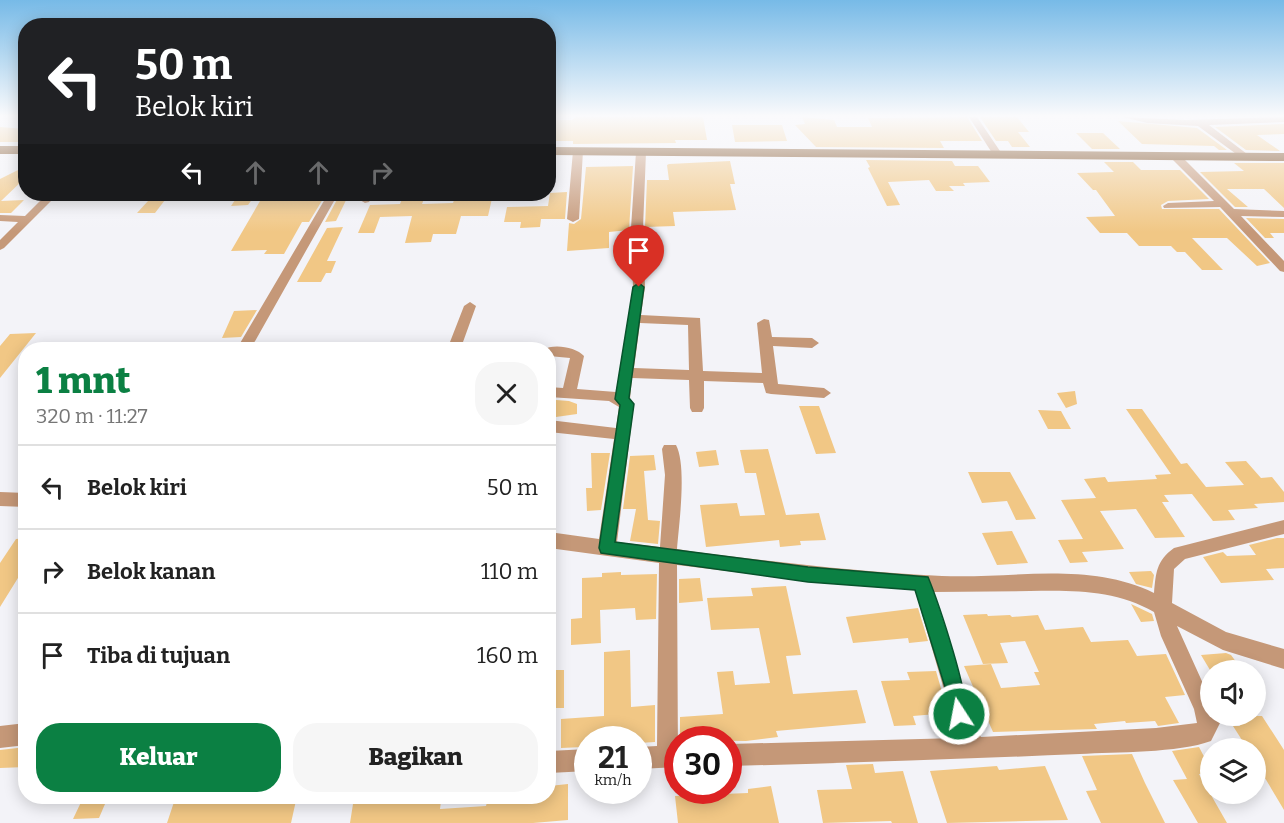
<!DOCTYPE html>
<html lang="id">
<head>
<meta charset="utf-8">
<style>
	:root { --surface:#fff; --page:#f6f6f6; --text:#222; --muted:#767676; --line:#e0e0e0; --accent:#0b8043 }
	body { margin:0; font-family:Bitter,serif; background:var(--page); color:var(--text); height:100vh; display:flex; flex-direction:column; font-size:22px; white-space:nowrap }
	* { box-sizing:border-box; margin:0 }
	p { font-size:20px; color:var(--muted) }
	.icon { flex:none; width:33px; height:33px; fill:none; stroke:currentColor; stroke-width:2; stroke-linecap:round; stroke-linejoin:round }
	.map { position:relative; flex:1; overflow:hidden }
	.panel { position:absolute; left:18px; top:342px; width:538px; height:462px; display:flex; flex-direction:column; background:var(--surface); border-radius:24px; box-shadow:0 3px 15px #0003 }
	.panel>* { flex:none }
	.hud { position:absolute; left:18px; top:18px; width:538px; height:183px; border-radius:24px; box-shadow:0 3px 15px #0003; background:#202124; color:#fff; overflow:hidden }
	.fabs { position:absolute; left:1200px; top:660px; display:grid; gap:12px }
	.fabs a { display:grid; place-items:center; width:66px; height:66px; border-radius:50%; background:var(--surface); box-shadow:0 3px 15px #0003; font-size:30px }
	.speed { position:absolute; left:574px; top:726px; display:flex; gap:12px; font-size:30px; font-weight:700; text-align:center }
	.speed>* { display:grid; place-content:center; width:78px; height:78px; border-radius:50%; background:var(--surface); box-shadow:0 3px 15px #0003; line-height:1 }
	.speed small { font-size:15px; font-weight:400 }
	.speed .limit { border:9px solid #d22; background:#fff; color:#111 }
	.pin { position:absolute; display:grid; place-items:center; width:51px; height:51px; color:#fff; margin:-62px -26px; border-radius:50% 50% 50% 0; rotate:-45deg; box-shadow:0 0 6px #0007 }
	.pin .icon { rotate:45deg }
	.me { position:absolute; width:66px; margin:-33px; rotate:349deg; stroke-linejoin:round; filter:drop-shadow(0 0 4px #0008) }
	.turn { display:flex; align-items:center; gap:21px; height:126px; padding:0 18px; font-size:27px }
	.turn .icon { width:78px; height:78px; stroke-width:2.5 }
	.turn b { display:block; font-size:42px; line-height:51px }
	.lanes { display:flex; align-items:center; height:57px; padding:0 18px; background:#0003; justify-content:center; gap:30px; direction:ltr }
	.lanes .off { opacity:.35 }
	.round { display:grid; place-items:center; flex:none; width:63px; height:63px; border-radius:24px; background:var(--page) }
	.headline { display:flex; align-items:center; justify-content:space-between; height:102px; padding:0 18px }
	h1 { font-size:36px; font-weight:800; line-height:45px; color:var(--accent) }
	.primary-button { display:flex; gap:12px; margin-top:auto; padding:12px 18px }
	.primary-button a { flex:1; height:69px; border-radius:24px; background:var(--accent); color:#fff; font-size:24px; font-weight:800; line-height:69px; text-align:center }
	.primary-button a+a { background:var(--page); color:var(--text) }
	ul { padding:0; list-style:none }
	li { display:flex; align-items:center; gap:18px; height:84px; padding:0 18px; border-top:2px solid var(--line) }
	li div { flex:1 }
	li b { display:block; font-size:22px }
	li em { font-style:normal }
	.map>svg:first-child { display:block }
	.building { fill:#f1c785 }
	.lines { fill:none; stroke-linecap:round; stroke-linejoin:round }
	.minor { fill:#c59878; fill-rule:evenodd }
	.highway { fill:#6e3908; fill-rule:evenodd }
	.route { fill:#0b8043; stroke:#07532c; stroke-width:1.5 }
</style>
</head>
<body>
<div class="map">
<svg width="1284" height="823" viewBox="0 0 1284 823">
	<rect width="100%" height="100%" fill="#f3f3f8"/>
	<!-- building -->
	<path class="building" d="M576,117H703L707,140H675L676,143L573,144V141H549V120H572Z
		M802,117L834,120L837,127H872L868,118L967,117L982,141H940L944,148L816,147L795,125L805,124Z
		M980,117H1017L1029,132H1018L1030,147H1012L1008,141H996Z
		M1118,121L1197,128L1227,150H1219L1214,146L1142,144Z
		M1284,124V134L1257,135L1280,151L1246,150L1215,127Z
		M732,125H782L787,141L735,142Z
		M0,127L26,129V142H0Z
		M1076,133H1103L1120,149H1092Z
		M866,160L952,161L955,166H978L990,182L963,183L965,186H949L954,191H936L929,180L888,182L900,205L887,206L868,168L870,167Z
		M730,161L735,184H730L736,210L673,212L675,226L645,227L647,180H669L667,165L669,164Z
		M1104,162H1133L1141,170H1180L1209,199L1168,201L1161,205L1162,209H1219L1270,263L1257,266L1227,238H1192L1223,270H1202L1185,252H1177L1171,246H1139L1127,233H1100L1086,217L1115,216L1096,190H1093L1077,173L1114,172Z
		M1234,163H1284V208L1264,189H1227L1248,207H1235L1200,172L1244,171Z
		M26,166V177L1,201L24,200L11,213H0V179Z
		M633,166L629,230L609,232V248L567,251L569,223L574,224L581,219L586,167Z
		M567,192L565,219H541L540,227L520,228L521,222H504L507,207L548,206L550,193Z
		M239,194H256L248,205L231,206Z
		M307,194H326L309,222H302L284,254H264L267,250L231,251L260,201H302Z
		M340,194H349L336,221L325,222Z
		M404,194H426L422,204L453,203L456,194H493L488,216H461L456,234H433L431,242L405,243L412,216L380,217L374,233H358L370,205L400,204Z
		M165,200L155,213H137L148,201Z
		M1246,218L1284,219V233H1270L1274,238H1265Z
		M343,227L327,261H336L331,273H326L321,282H297L327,228Z
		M257,310L241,337L222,338L234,311Z
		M36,333L0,378V346L10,334Z
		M1075,391L1077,404L1066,408L1057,393Z
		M556,400L569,401L577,404V414L556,417Z
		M799,406H819L836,453L816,454Z
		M1126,409H1142L1181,464L1187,463L1206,487L1244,485L1225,462L1246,461L1261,478L1272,477L1284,492V502L1254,504L1258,508L1228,510L1235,520L1213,521L1192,494L1164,495L1169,502H1162L1185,537L1155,538L1136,509L1100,511L1124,549L1082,552L1088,562L1070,563L1058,540L1083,539L1061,500L1096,498L1084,479L1105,477L1108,482L1157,479L1155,475L1171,474Z
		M1038,410L1061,411L1071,429H1048Z
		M768,449L786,515L819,513L826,540L800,541L801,545L780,547L779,540L706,547L700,505L737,503L740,516L765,515L756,473H745L740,450Z
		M716,450L719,465L699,467L696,452Z
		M591,453H610L601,510L587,511L586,488H592Z
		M654,455L656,470L644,471L648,520L660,521L658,544L630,541L636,509H623L630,456Z
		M968,472H1010L1036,519L1016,520L1007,501L982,503Z
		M1012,531L1028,563L997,565L982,533Z
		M26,538V565L0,607V563L16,539Z
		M1277,538H1284V568L1266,569L1274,580L1221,583L1203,557L1223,552L1227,556L1256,555L1249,545Z
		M1151,571L1154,575L1152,588L1136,584L1129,572Z
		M621,572V575L657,574L656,619L636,620L635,608L600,610L601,643L571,645V619L582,618V578L602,577V573Z
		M700,578L703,601L679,603V579Z
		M786,586L801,655L786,656L793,694L857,690L866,723L776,731L778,737L746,741L680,740V717L723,714L717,672L733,671L735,685L770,683L759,628L711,630L707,598L753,596L751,588Z
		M1131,604L1152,614L1154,621L1141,622Z
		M918,608L928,641L909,643L908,638L853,643L846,617Z
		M987,614L988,616L1010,615L1012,617L1038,615L1045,630L1083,627L1091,642L1128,640L1137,656L1166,654L1185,695L1165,697L1179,723L1158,726L1155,721L1126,723L1125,721L1094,724L1097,729L993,732L964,666L991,664L1001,688L1040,685L1034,672H1039L1025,641L1000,643L1008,663L983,664L963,615Z
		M630,650L631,707L655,705V742L639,743V740H583V747L561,748V719L604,716V652Z
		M1226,653L1231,655L1242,670H1210L1201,655Z
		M549,670H564V708H549Z
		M936,671L948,713L913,716L916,725L894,726L881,681L910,680L907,672Z
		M1233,716H1262L1284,750V810L1256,763V748H1247L1233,726H1240Z
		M26,747V767L0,768V750Z
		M1199,747L1210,768V773L1199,774L1227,823H1198L1173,780L1187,779L1172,751Z
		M1132,754L1145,783L1165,823H1101L1086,791L1097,790L1082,756Z
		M873,764L875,773L903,771L918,823H892L891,821L823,823L817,790L852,789L846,765Z
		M997,766L999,770L1045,766L1068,820L947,823L930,771Z
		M568,784V820L533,823H350L353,804L441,801L440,809L486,806L487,802L524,799V796H549V786Z
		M771,786L779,823H678L675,796L748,793V789Z
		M176,796H297L291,823H167Z
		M108,797L99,818L73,819L83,798Z"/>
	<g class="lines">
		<!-- minor -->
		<path class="minor" d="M969,117H977L1002,154L1000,156H994Z
			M1123,117L1186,120L1284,117V122L1209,125L1247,154V158L1243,159L1198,126L1147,123Z
			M578,148L583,151L579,219L573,222L567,219L573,151Z
			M641,149L646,152L643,228L645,287L641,315L700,318L703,371L762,373L757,323L764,319L769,320L772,337L812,338L819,343L812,348L773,346L778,384L824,388L831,393L824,398L771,394L766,393L763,383L704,381V408L702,412H692L690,408L689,380L632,378L630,399L634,404L617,542L660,547L665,475L662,449L664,445H676C687,466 679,524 677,549L696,552C778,562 860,572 942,576C1012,579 1088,561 1154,593C1156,573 1156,561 1174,548L1284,520V534L1185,559L1174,569L1172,603L1226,632L1284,649V669L1223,650L1177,626L1210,699V716H1217L1220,723L1211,741C1179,753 1115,752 1080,754C963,759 846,763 729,766V744L958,738L915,590L794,579L677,565L678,767L639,769V747L657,746L659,563L549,548V532L599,539L614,439L549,432V420L616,428L619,407L609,401L549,397V387L563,388L570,358L549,356V350H543C553,343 576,347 584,356L577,389L616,392L633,287L631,228L636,152ZM640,323L688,325L689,370L634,368ZM1030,591C1073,590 1116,590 1154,612L1161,636L1194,709L1197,723L1156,728L981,737L974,725L934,592Z
			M1171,154H1179L1234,209L1284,211V217L1241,216L1284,261V272L1280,271L1220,207L1164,208L1163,206L1168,203L1214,201L1171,158Z
			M47,194H58L4,248L0,250V240L18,222L0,221V215L25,216Z
			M328,194H338L250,350H236Z
			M364,194H374L369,202L365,203L360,200Z
			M470,302L476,306L463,342L515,345L522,350H434L441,343L450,342L464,306Z
			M0,492L26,493V507L0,506Z
			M26,723V745L0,748V726Z
			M588,749V771L549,773V751Z"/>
		<!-- highway -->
		<path class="highway" d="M0,146H26V154H0Z
			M549,147L1284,153V161L549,155Z"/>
	</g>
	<!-- sky -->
	<linearGradient id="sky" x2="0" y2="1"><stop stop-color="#77bae7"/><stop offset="0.5" stop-color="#fafafc"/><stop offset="1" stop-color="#fafafc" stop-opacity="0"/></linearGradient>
	<rect width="1284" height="232" fill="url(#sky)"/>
	<!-- route -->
	<path class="route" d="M639,283L644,287L629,398L634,404L615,542L808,567L928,577C937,599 973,703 965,721L959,724L952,721L945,687L915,590L808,582L601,553L599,548L620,405L615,399L633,287Z"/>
</svg>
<div class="fabs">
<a><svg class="icon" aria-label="sound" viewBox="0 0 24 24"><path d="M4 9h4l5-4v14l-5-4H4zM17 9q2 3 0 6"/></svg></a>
<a><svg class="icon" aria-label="layers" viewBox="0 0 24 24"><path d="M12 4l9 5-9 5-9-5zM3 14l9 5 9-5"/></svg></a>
</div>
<div class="speed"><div>21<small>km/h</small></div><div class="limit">30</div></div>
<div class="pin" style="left:639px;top:287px;background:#d93025"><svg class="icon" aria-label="arrive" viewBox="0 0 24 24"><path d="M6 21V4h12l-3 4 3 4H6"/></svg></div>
<svg class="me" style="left:959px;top:714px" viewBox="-20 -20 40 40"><circle r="17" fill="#0b8043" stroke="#fff" stroke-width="3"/><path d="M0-11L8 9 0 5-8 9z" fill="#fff"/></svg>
<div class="hud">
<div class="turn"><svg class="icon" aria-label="left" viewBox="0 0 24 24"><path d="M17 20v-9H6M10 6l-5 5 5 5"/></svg><div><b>50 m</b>Belok kiri</div></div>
<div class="lanes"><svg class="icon" aria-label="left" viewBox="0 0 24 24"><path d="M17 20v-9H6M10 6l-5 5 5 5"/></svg><svg class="icon off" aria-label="ahead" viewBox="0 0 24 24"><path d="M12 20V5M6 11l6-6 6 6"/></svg><svg class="icon off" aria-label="ahead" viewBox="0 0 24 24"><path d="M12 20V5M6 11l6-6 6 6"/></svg><svg class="icon off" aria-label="right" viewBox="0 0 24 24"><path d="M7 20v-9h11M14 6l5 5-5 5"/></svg></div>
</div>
<section class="panel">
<div class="headline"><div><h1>1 mnt</h1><p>320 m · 11:27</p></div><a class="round"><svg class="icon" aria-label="close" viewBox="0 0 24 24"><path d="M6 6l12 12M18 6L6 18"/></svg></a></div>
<ul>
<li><svg class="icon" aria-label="left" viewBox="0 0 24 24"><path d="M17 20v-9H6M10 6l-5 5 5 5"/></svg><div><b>Belok kiri</b></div><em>50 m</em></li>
<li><svg class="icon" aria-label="right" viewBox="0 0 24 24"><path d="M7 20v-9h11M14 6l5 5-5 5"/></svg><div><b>Belok kanan</b></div><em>110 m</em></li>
<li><svg class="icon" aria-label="arrive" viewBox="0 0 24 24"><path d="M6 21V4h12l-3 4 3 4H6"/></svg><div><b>Tiba di tujuan</b></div><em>160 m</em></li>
</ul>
<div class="primary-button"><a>Keluar</a><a>Bagikan</a></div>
</section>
</div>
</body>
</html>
